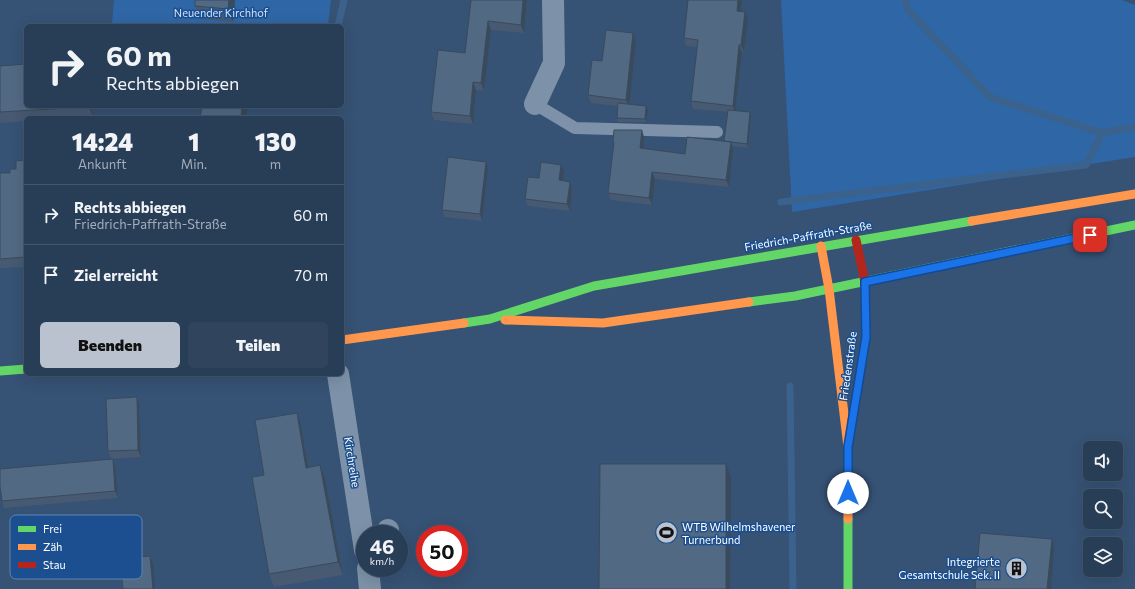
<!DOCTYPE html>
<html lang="de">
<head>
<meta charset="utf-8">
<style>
	:root { --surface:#283e57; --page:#30455d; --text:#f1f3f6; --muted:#a5aeba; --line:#44576d; --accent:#b9c2ce }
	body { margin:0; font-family:Commissioner,sans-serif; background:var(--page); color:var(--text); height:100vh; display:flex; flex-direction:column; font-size:15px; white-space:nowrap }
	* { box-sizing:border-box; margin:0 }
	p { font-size:13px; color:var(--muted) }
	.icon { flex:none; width:22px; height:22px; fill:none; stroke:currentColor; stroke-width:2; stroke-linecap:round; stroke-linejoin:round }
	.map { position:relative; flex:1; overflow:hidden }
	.sheet { position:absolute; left:24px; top:116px; width:320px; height:260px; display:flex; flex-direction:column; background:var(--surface); border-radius:6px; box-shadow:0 4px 16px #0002,0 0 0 1px var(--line) }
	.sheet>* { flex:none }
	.top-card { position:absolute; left:24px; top:24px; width:320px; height:84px; border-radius:6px; box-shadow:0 4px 16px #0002,0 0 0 1px var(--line); background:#283e57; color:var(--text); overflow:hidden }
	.buttons { position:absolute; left:1083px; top:441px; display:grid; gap:8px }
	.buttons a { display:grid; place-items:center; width:40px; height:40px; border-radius:6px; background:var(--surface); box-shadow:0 4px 16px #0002,0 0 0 1px var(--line); font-size:20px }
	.speed { position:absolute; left:356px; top:525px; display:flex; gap:8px; font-size:20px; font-weight:700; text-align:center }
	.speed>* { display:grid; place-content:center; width:52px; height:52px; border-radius:50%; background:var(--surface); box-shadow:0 4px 16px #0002,0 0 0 1px var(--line); line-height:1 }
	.speed small { font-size:10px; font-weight:400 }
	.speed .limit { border:6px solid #d22; background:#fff; color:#111 }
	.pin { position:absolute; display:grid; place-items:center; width:34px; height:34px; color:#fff; margin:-17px; border-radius:8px; box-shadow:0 2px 6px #0006 }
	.me { position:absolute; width:44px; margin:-22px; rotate:0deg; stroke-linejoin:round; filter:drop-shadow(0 0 3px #0008) }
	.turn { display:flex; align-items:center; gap:14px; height:84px; padding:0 16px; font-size:18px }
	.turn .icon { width:52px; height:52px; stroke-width:2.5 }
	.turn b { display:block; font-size:28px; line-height:34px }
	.eta { display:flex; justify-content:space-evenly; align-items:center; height:68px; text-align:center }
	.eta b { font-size:24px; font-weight:800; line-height:28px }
	.action { display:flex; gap:8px; margin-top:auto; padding:8px 16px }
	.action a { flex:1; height:46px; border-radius:6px; background:var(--accent); color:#111; font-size:16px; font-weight:800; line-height:46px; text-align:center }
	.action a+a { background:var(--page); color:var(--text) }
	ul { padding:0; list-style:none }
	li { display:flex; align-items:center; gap:12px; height:60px; padding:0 16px; border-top:1px solid var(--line) }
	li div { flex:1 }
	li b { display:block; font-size:15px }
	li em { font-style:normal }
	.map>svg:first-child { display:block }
	.green { fill:#2f66a5 }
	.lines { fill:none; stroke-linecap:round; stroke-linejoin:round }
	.stream { stroke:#3b618d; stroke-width:7 }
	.lane { stroke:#7d92a8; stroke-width:12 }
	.street { stroke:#7d92a8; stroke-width:22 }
	.fast { stroke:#63d668; stroke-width:9 }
	.slow { stroke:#ff974d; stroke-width:9 }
	.jam { stroke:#b3261e; stroke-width:9 }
	.wall { fill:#475a72 }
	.shaded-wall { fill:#394a5c }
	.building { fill:#526984; stroke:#394a5c }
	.route-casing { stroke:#114b97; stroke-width:10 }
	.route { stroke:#1a73e8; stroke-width:7 }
	.labels { text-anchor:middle; stroke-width:3; stroke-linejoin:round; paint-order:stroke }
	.park-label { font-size:11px; fill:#cfe3fa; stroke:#1b4f8f }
	.street-label { font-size:11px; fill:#fff; stroke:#1b4f8f }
	.poi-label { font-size:11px; fill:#fff; stroke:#1b4f8f; text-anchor:start }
	.key { fill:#1b4f8f; stroke:#5f84b1; stroke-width:1 }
	.key-label { font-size:11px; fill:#fff }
</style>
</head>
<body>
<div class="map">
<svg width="1135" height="589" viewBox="0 0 1135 589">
	<rect width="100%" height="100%" fill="#365274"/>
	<!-- green -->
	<path class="green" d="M114,0H331L328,26H143L112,23Z
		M781,0H1122L1135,5V157L792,212Z"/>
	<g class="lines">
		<!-- stream -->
		<path class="stream" d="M905,0L908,10L990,97L1102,133L1135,127
			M338,26L344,0
			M781,202L1086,165L1102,133
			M790,386L793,589"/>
		<!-- lane -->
		<path class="lane" d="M535,104L575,128L717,132"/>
		<!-- street -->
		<path class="street" d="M535,104L554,63L553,0
			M338,374L365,550
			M386,534L388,530
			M368,568L370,589"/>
		<!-- fast -->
		<path class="fast" d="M749,302L795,296L1135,225
			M464,323L490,319L594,286L972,221
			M0,371L26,369
			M848,519V589"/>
		<!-- slow -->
		<path class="slow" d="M972,221L1135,194
			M821,246L829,289L848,447V519
			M505,320L603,323L749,302
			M342,340L464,323"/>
		<!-- jam -->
		<path class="jam" d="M852,421L866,337L865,282L856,240"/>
	</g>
	<!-- wall -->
	<path class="wall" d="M235,0L233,22L200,19L195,6Z
		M471,0H527L524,33L491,30L484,91L476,90L473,124L434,120L431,112L465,53Z
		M741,12L748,19L744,52H742L735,110L751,116L748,148L732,146L733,149L729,187L655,179L652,205L611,200L608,193L614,145L613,142L644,137L643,149L685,154L724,141L728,112L693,109L691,101L697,47L686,46L684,38Z
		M633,33L636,41L629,104L646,106L648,110L646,122H618L617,118L618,106L591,103L588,95L602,61Z
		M0,66L92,106L93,117L77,118H26V121L0,123Z
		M26,160V267L0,268V173H10Z
		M561,165L564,172L563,181L570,182L572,189L570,211L528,206L525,199L539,178Z
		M488,169L482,221L445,217L442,210Z
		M137,397L139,405L141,457L111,459L108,451Z
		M301,426L309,467L320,465L325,478L343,575L274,587L269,574L264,475Z
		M113,459L115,467L118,498L4,508L2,501Z"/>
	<!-- shaded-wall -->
	<path class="shaded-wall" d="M229,0H235L233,22L228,9Z
		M523,0H527L524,33L521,25Z
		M738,0H742L740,19L737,11Z
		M745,12L748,19L744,52L741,45Z
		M488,21L491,30L484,91L481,83Z
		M633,33L636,41L629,107L626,100Z
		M739,45L742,52L735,113L733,106Z
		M473,82L476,90L473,124L470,116Z
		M89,106H92L93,117L89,107Z
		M242,106H247L246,118H241Z
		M646,106L648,110L646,122L645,119Z
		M750,112L751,116L748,148L747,144Z
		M642,130L644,137L643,155L640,148Z
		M731,142L733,149L729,187L726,180Z
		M486,162L488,169L482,221L480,214Z
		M561,165L564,172L562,188L559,180Z
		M652,172L655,179L652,205L649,198Z
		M570,182L572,189L570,211L567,204Z
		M137,397L139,405L141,457L138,450Z
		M297,413L301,426L311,481L306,468Z
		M113,459L115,467L118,498L115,491Z
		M726,464L731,477L730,589H726Z
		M320,465L325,478L343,575L338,562Z
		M1052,539L1054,546L1051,589H1047Z
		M150,556L153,564L155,589H153Z"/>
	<!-- building -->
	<path class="building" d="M195,0H229L228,9L195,6Z
		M471,0H523L521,25L488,21L481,83L473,82L470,116L431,112L438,50L465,53Z
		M688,0H738L737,11L745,12L741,45H739L733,106L691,101L698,40L684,38Z
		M606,30L633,33L626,100L588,95L592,60L602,61Z
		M26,64V106H89V107L0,112V66Z
		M618,103L646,106L645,119L617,118Z
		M202,106H242L241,118H200Z
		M728,110L750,112L747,144L724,141Z
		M614,130H642L640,148L685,154L687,137L731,142L726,180L652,172L649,198L608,193L614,142H613Z
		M448,157L486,162L480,214L442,210Z
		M26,160V257L0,259V173H10V169H16V161Z
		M541,162L561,165L559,180L570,182L567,204L525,199L528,177L539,178Z
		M137,397L138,450L108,451L106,399Z
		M297,413L306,468L320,465L338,562L269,574L252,477L264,475L255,420Z
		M113,459L115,491L2,501L0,486V469Z
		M600,464H726V589H599Z
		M980,533L1052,539L1047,589H975Z
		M150,556L153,589H123L120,559Z"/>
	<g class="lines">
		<defs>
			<path id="route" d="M848,493V447L866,337L865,282L1090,235"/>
		</defs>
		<!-- route casing -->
		<use href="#route" class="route-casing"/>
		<!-- route -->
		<use href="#route" class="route"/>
	</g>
	<!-- icons -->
	<defs>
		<symbol id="stadium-disc" viewBox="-11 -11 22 22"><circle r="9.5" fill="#b9c2ce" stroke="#1b4f8f"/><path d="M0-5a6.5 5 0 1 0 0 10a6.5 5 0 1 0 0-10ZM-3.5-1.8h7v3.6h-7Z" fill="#111"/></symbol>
		<symbol id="building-disc" viewBox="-11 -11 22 22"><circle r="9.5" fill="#b9c2ce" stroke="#1b4f8f"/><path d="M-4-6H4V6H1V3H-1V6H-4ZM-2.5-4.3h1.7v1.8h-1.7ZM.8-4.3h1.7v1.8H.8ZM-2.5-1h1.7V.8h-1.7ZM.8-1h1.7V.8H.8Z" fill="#111"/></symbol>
	</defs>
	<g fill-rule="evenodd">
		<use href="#stadium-disc" x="654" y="520" width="25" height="25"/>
		<use href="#building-disc" x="1004" y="556" width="25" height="25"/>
	</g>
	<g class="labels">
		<!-- park labels -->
		<g class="park-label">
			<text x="221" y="17">Neuender Kirchhof</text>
		</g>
		<!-- street labels -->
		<g class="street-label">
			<text transform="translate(808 236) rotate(-10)" y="4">Friedrich-Paffrath-Straße</text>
			<text transform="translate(848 366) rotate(-82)" y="4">Friedenstraße</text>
			<text transform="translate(352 462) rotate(81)" y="4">Kirchreihe</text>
		</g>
		<!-- poi labels -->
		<g class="poi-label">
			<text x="682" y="531">WTB Wilhelmshavener<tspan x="682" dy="13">Turnerbund</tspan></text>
			<text x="1000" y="566" text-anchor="end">Integrierte<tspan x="1000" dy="13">Gesamtschule Sek. II</tspan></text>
		</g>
	</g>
	<!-- legend -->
	<rect x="10" y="515" width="132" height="64" rx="6" class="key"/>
	<rect x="18" y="526" width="18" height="6" fill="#63d668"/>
	<rect x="18" y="544" width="18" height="6" fill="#ff974d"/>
	<rect x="18" y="562" width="18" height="6" fill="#b3261e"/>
	<g class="key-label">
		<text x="43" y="533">Frei</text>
		<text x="43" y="551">Zäh</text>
		<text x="43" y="569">Stau</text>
	</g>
</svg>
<div class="buttons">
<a><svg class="icon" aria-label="sound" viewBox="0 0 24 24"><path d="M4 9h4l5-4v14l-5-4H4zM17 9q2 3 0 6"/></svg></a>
<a><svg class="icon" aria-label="search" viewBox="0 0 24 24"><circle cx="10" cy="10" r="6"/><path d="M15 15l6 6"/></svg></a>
<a><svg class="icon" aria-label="layers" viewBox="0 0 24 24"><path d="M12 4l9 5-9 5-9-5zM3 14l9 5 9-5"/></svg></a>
</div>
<div class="speed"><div>46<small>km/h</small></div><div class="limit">50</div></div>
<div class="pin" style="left:1090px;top:235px;background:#d93025"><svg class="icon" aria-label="arrive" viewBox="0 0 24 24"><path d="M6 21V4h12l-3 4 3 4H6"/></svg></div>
<svg class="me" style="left:848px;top:493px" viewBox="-20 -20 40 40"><circle r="19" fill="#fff"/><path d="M0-13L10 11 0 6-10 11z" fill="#1a73e8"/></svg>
<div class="top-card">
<div class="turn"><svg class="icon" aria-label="right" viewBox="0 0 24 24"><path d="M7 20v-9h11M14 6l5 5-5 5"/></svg><div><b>60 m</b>Rechts abbiegen</div></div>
</div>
<section class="sheet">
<div class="eta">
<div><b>14:24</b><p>Ankunft</p></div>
<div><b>1</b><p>Min.</p></div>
<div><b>130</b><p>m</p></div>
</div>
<ul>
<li><svg class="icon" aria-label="right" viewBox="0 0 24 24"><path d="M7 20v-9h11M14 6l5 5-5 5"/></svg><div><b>Rechts abbiegen</b><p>Friedrich-Paffrath-Straße</p></div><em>60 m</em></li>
<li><svg class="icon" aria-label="arrive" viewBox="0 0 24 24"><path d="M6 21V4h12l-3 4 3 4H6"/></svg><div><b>Ziel erreicht</b></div><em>70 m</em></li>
</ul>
<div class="action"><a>Beenden</a><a>Teilen</a></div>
</section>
</div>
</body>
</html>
